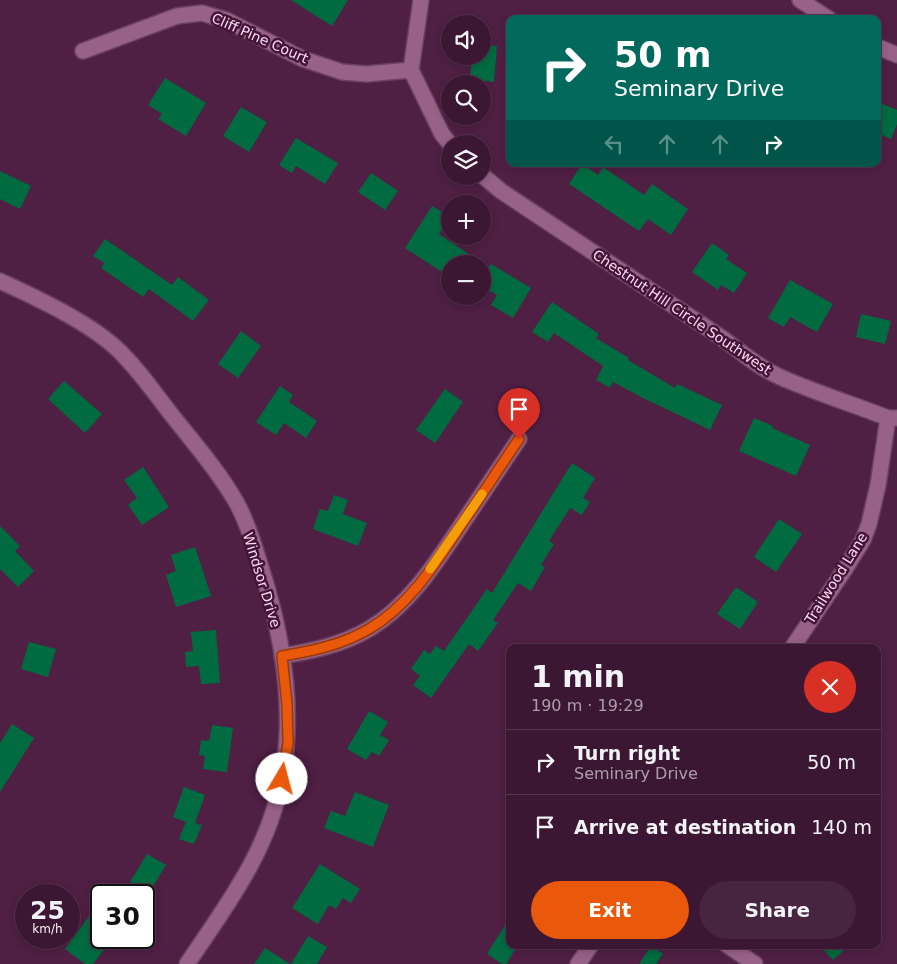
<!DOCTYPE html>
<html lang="en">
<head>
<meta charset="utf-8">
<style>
	:root { --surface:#3c1733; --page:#47243f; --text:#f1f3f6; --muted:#ac9fac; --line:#55364e; --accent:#ea580c }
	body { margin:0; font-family:"DejaVu Sans",sans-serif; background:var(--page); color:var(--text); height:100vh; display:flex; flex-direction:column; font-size:19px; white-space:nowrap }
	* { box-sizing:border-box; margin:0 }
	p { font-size:16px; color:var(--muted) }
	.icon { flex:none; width:28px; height:28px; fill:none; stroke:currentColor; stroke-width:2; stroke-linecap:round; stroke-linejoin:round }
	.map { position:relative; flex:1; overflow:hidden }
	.sheet { position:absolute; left:506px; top:644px; width:375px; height:305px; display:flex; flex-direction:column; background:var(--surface); border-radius:10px; box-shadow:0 2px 8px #0003,0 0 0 1px var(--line) }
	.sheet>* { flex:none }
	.guide { position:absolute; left:506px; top:15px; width:375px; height:152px; border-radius:10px; box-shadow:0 2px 8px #0003,0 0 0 1px var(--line); background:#00695c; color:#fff; overflow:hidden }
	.tools { position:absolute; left:441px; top:15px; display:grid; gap:10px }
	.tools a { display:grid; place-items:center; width:50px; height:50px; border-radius:50%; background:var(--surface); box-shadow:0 2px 8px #0003,0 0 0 1px var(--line); font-size:25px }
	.speed { position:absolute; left:15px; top:884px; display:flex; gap:10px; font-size:25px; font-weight:700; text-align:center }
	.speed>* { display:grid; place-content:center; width:65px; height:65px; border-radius:50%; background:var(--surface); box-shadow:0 2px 8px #0003,0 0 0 1px var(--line); line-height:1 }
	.speed small { font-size:12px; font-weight:400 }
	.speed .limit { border:2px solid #111; border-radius:8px; background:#fff; color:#111 }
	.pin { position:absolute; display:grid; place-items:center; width:42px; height:42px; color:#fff; margin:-51px -21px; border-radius:50% 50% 50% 0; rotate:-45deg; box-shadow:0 0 5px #0007 }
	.pin .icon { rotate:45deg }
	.me { position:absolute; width:55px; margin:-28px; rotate:8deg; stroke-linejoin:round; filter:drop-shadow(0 0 4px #0008) }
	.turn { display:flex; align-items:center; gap:18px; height:105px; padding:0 25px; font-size:22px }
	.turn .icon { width:65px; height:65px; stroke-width:2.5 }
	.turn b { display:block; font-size:35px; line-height:42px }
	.lanes { display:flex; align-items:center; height:48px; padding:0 25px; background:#0003; justify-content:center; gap:25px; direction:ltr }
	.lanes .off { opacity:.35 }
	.round { display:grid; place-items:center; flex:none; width:52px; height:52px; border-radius:26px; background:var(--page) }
	.overview { display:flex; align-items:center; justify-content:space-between; height:85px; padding:0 25px }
	h1 { font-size:30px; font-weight:800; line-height:38px }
	.primary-button { display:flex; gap:10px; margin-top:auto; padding:10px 25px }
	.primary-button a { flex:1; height:58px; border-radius:30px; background:var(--accent); color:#fff; font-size:20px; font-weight:800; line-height:58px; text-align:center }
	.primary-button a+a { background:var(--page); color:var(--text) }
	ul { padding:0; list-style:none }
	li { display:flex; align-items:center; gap:15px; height:65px; padding:0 25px; border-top:1px solid var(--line) }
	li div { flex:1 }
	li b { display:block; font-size:19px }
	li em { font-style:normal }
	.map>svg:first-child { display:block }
	.building { fill:#006b41 }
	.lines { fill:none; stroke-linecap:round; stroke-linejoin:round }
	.minor-casing { stroke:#6b4062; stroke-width:18 }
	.minor { stroke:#986188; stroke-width:15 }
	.route-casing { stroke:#983908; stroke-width:12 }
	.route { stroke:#ea580c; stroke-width:9 }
	.slow { stroke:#f59e0b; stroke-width:9 }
	.labels { text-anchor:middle; stroke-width:5; stroke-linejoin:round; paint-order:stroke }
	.street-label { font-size:14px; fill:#fbdbf1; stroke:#441539 }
</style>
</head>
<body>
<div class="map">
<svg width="897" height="964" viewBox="0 0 897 964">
	<rect width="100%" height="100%" fill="#501f44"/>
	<!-- building -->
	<path class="building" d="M291,0H348L332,26Z
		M482,45L497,46L494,82L470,79L472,56H482Z
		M165,78L206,103L186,136L158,119L162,114L148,105Z
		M878,102L897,110V124L891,139L878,133Z
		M241,107L267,122L249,152L223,136Z
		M296,138L338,163L325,184L296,166L292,173L279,165Z
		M582,164L598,175L603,167L644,195L652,184L688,209L671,235L648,219L639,231L569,184Z
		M0,171L31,186L20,209L0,199Z
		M371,173L398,191L385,210L358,192Z
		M432,206L450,217L439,234L469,254L462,264H450V273L444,269L442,272L405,248Z
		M105,239L172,285L178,277L209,300L193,321L149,289L143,297L101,268L104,263L93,256Z
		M712,243L729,255L726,259L747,273L734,293L721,285L718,290L692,272Z
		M482,262L489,267L491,264L531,288L513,318L491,305L497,295L482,286Z
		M790,280L833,304L817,332L790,317L784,327L768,318Z
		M552,302L599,334L596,338L629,358L628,360L675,388L677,384L722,405L710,430L643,398L613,382L610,388L596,380L603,366L554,333L548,342L532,332Z
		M861,314L891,321L885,344L856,337Z
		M241,331L261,346L238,378L218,364Z
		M64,381L102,414L85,433L48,399Z
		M280,386L293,395L289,402L317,421L306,438L284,423L276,435L256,422Z
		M445,389L463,402L435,443L416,430Z
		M754,418L773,426L772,428L810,445L796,476L739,451Z
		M572,463L595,478L583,498L590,502L582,515L570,508L549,541L554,544L541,565L545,567L531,591L518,583L493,620L498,623L478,651L469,644L431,698L413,685L420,676L411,669L424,650L430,654L436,646L444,651L487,589L492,593Z
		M143,467L169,507L142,525L128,505L137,498L124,480Z
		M334,495L348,500L343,514L367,523L358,546L313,529L320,509L328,511Z
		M779,519L802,534L776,572L754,557Z
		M0,526L20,546L15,551L34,571L18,587L0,569Z
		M195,547L211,596L176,607L166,575L176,571L171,555Z
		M736,587L758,602L740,629L717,614Z
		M216,630L220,683L201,684L199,666L186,667L185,652L193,651L191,632Z
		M29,642L56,649L48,677L21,669Z
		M369,711L388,722L380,735L389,740L379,756L372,752L366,760L347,749Z
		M12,724L34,738L0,792V743Z
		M212,725L233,728L227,772L203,769L205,756L199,755L201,740L209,741Z
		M184,787L205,795L195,823L202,825L194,844L179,839L186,822L173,817Z
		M355,792L389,805L373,847L324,828L331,811L345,816Z
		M147,854L166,865L149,893L130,882Z
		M320,864L360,889L351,903L343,898L336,909L329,905L318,924L292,908Z
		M90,915L101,923V938H113L93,964H85L65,949Z
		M510,917V945H518L506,964H502L487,954Z
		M308,936L327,947L317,964H291Z
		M819,945H850L833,960Z
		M651,946L663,954L656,964H639Z
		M265,948L290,964H254Z"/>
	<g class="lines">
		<defs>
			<path id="minor" d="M421,0L411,70L442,134L450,144
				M800,0L829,19
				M878,47L897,55
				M83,51L177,16L202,13L226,20L303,59L342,72L366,74L411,70
				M482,175L501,191L722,338C741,352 758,367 780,377C814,392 852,404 888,418H897
				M0,281C35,297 86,321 115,347C136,366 153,391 171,414C193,442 217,469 235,500C245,517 252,538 258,558C281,627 296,705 282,778C269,850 227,905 187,964
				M792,648L845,569L863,540L869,524L878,485L888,418
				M282,656C312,651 342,645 369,629C410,605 438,560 464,521C482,494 501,466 519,439
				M727,945L755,964
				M578,964L591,945"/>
		</defs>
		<!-- minor casing -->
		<use href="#minor" class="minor-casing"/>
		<!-- minor -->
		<use href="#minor" class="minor"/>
	</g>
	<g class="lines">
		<defs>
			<path id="route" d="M282,779L288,743L287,704L282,656C312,651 342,645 369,629C411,605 439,558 466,518C484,492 501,465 519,439"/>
		</defs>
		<!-- route casing -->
		<use href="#route" class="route-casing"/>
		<!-- route -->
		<use href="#route" class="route"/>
		<!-- slow -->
		<path class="slow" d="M430,569L482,494"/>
	</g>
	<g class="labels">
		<!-- street labels -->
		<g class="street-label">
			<text transform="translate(260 38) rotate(24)" y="5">Cliff Pine Court</text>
			<text transform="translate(682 312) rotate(34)" y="5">Chestnut Hill Circle Southwest</text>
			<text transform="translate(836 578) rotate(-58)" y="5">Trailwood Lane</text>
			<text transform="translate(262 580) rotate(73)" y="5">Windsor Drive</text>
		</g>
	</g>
</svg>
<div class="tools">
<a><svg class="icon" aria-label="sound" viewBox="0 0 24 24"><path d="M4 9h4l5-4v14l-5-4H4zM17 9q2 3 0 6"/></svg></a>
<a><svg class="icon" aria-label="search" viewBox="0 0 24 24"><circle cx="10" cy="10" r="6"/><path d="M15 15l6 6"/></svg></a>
<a><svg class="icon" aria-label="layers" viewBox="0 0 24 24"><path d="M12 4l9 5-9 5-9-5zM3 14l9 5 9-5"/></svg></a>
<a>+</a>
<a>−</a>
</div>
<div class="speed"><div>25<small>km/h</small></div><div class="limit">30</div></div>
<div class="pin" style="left:519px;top:439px;background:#d93025"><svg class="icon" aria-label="arrive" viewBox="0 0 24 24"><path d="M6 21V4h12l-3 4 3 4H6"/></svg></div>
<svg class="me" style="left:282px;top:779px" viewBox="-20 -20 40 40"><circle r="19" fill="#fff"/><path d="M0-13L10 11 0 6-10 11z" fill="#ea580c"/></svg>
<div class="guide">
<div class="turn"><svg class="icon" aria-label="right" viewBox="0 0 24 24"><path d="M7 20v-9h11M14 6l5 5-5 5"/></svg><div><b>50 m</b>Seminary Drive</div></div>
<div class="lanes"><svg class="icon off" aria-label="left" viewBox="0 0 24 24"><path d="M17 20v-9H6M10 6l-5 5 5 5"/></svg><svg class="icon off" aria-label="ahead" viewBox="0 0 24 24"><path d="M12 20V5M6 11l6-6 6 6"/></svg><svg class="icon off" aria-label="ahead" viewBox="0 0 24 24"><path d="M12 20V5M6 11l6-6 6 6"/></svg><svg class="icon" aria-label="right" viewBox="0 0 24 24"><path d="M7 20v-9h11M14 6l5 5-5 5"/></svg></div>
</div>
<section class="sheet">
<div class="overview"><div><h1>1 min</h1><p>190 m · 19:29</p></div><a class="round" style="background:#d93025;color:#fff"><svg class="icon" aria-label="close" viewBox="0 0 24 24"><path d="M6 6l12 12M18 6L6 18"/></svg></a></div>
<ul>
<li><svg class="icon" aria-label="right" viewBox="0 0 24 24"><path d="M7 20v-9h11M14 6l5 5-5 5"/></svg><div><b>Turn right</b><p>Seminary Drive</p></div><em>50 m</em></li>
<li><svg class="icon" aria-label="arrive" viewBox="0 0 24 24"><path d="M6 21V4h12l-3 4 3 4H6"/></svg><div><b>Arrive at destination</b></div><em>140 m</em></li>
</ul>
<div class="primary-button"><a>Exit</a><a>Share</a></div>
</section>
</div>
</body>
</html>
